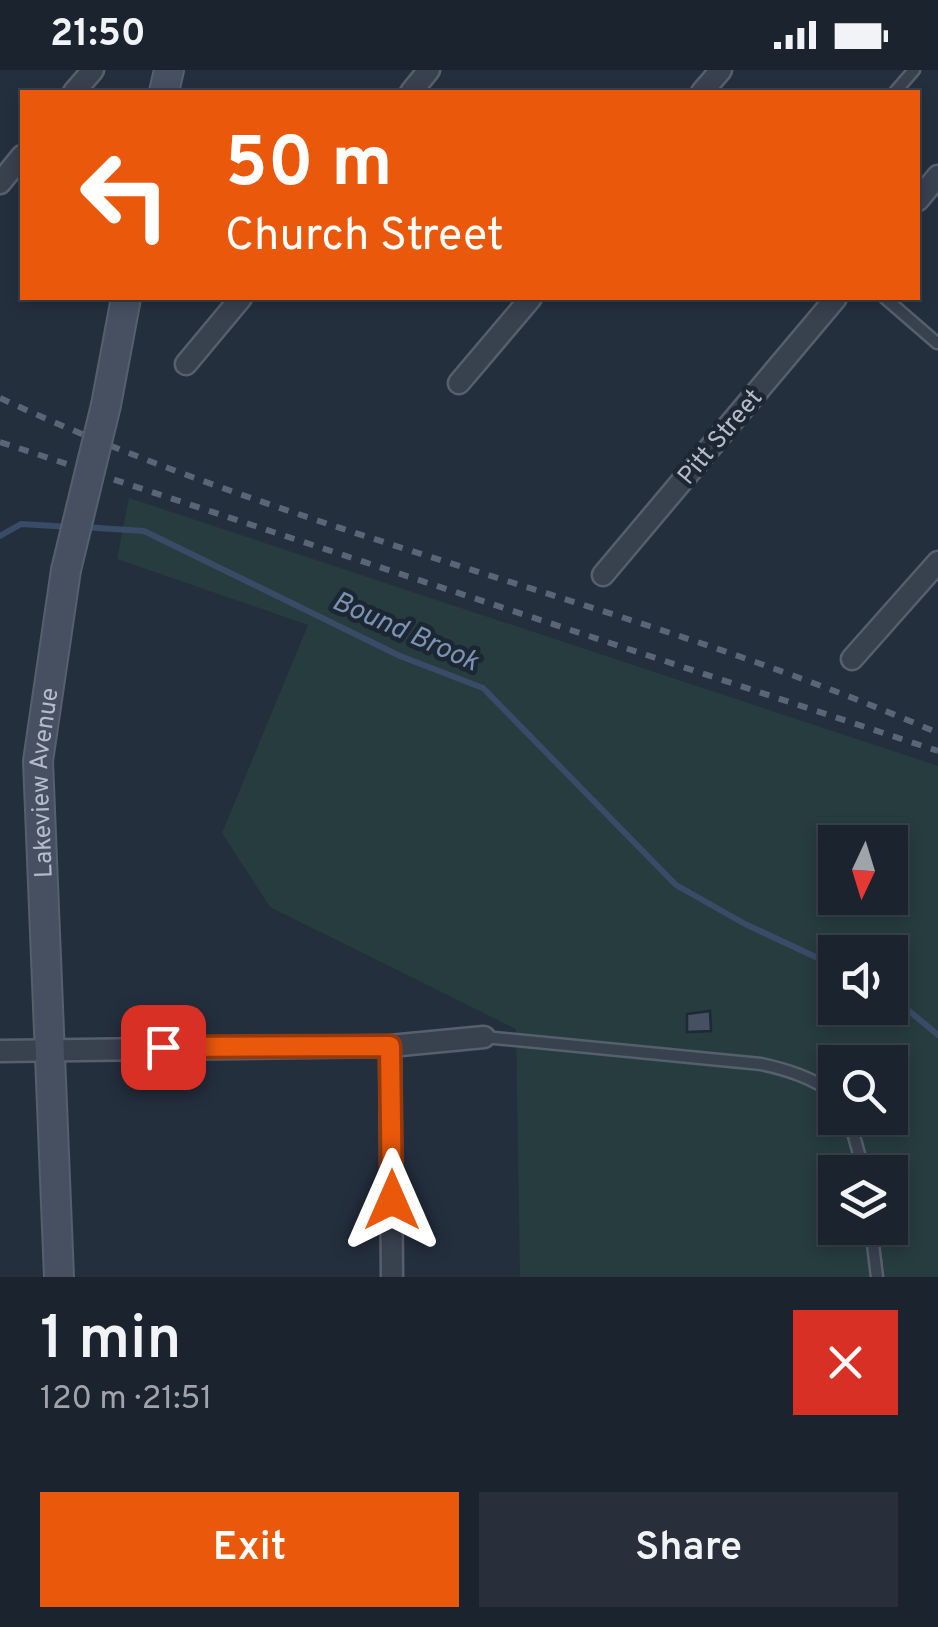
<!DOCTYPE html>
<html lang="en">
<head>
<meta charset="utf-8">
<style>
	:root { --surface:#1b232e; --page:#282f3a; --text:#f1f3f6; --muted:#a0a4aa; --line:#39404a; --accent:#ea580c }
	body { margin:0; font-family:Overpass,sans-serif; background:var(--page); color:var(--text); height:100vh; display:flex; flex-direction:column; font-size:38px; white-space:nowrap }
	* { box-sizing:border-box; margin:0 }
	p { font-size:32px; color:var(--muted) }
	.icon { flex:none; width:55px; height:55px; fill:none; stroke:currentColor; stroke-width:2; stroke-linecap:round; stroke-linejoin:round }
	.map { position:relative; height:1207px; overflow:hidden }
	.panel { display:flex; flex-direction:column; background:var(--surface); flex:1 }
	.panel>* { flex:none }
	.top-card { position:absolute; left:20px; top:20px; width:900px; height:210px; border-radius:0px; box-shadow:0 5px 15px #0003,0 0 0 2px var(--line); background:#ea580c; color:#fff; overflow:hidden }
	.needle { width:65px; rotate:184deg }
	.controls { position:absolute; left:818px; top:755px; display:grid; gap:20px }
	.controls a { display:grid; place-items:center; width:90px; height:90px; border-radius:0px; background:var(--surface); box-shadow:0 5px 15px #0003,0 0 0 2px var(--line); font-size:50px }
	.pin { position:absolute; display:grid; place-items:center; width:85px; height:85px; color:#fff; margin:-42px; border-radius:20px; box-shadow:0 5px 15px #0006 }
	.me { position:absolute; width:110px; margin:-55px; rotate:0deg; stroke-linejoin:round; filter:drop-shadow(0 0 8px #0008) }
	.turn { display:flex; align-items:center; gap:35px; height:210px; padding:0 40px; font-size:45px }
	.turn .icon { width:130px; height:130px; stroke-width:2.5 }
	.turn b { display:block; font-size:70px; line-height:85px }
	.round { display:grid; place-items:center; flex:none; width:105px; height:105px; border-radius:0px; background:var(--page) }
	.summary { display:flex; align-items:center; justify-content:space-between; height:170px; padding:0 40px }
	h1 { font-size:60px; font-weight:600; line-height:75px }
	.action { display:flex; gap:20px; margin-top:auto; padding:20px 40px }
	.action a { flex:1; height:115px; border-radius:0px; background:var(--accent); color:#fff; font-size:40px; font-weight:600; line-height:115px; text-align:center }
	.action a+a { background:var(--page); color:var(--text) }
	.status { display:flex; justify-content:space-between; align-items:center; height:70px; padding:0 50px; background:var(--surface); direction:ltr }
	.status svg { height:28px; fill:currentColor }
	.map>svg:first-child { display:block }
	.green { fill:#263c3f; fill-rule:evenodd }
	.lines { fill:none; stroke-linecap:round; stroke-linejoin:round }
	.stream { stroke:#394c67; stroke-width:6 }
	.building { fill:#455162; stroke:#1f2835; stroke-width:2.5 }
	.service-casing { stroke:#565f6c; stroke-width:15 }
	.minor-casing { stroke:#565f6c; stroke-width:25 }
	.secondary-casing { stroke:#565f6c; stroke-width:32 }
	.service { stroke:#38414e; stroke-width:10 }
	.minor { stroke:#38414e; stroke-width:20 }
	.secondary { stroke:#465061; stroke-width:28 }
	.rail { stroke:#5a6575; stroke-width:6; stroke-dasharray:10 10; stroke-linecap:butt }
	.secondary-bridge-casing { stroke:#565f6c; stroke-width:32; stroke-linecap:butt }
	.secondary-bridge { stroke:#465061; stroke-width:28 }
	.route-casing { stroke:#983908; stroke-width:25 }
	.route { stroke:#ea580c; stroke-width:18 }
	.labels { text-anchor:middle; stroke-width:9; stroke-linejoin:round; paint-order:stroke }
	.street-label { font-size:25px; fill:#b4bcc9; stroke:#1d2633 }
	.water-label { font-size:28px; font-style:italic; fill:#7c92b1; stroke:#1d2633 }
</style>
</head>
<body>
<div class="status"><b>21:50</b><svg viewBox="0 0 49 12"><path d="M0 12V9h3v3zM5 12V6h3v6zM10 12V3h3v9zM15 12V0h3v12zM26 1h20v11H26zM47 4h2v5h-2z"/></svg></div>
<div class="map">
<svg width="938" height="1207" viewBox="0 0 938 1207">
	<rect width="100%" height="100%" fill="#242f3e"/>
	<!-- green -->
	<path class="green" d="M129,428L938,696V1207H520L516,959L270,837L222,763L308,555L117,489ZM835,772H890V828H835ZM835,882H890V938H835ZM835,992H890V1048H835ZM835,1102H890V1158H835Z"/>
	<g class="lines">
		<!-- stream -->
		<path class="stream" d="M83,457L144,461L400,586L483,618L676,815L745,854L835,896
			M0,466L21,454L71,457
			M890,925L938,965"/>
	</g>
	<!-- building -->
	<path class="building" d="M710,941L711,961L687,962V944Z"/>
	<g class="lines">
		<defs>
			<path id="service" d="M895,22L914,0
				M885,228L937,273
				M484,967L761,994C789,1000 812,1008 835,1024
				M849,1048L864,1102
				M871,1158L877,1207"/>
			<path id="minor" d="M74,22L93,0
				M411,22L429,0
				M702,22L721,0
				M0,113L22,86
				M918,130L938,106
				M186,294L241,228
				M459,313L531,228
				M603,505L836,228
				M852,589L938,492
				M390,976L392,1207
				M0,981L390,976L484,967"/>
			<g id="secondary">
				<path d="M164,22L169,0"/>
				<path d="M106,335L126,228"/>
				<path id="s1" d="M59,1207L38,691L66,500"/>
			</g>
		</defs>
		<!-- service casing -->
		<use href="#service" class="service-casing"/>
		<!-- minor casing -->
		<use href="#minor" class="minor-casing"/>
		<!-- secondary casing -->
		<use href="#secondary" class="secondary-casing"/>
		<!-- service -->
		<use href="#service" class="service"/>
		<!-- minor -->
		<use href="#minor" class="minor"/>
		<!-- secondary -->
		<use href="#secondary" class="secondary"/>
		<!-- rail -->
		<path class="rail" d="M0,328C301,468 633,531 938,663
			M0,372L938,681"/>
		<defs>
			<path id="secondary-bridge" d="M66,500L106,335"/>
		</defs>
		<!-- secondary-bridge casing -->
		<use href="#secondary-bridge" class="secondary-bridge-casing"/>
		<!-- secondary-bridge -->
		<use href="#secondary-bridge" class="secondary-bridge"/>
	</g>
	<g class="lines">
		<defs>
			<path id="route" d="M163,977L390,976L392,1130"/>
		</defs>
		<!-- route casing -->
		<use href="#route" class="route-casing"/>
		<!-- route -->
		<use href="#route" class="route"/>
	</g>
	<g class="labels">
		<!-- street labels -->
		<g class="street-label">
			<text transform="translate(719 366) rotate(-50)" y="9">Pitt Street</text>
			<text dy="9" stroke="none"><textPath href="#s1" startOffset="495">Lakeview Avenue</textPath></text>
		</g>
		<!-- water labels -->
		<g class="water-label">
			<text transform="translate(406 560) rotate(24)" y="10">Bound Brook</text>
		</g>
	</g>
</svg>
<div class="controls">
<a><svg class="needle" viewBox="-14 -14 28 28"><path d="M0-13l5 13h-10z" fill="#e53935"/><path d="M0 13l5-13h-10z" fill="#a0a4aa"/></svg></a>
<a><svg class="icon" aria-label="sound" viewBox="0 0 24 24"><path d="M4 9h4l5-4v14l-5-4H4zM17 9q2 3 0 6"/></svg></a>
<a><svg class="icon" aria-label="search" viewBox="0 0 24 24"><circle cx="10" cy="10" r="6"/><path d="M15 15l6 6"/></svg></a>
<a><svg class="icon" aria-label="layers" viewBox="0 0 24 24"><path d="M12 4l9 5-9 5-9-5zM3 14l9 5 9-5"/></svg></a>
</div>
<div class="pin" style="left:163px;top:977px;background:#d93025"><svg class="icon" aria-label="arrive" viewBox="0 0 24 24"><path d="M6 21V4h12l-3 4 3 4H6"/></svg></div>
<svg class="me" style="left:392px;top:1130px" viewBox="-20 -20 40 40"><path d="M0-17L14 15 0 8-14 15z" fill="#ea580c" stroke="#fff" stroke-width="4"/></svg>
<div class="top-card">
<div class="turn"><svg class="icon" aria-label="left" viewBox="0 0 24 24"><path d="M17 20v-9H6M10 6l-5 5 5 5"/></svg><div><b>50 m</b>Church Street</div></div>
</div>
</div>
<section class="panel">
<div class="summary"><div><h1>1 min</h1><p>120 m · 21:51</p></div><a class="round" style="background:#d93025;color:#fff"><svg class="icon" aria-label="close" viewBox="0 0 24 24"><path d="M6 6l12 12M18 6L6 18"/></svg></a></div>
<div class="action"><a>Exit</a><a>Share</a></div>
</section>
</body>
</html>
